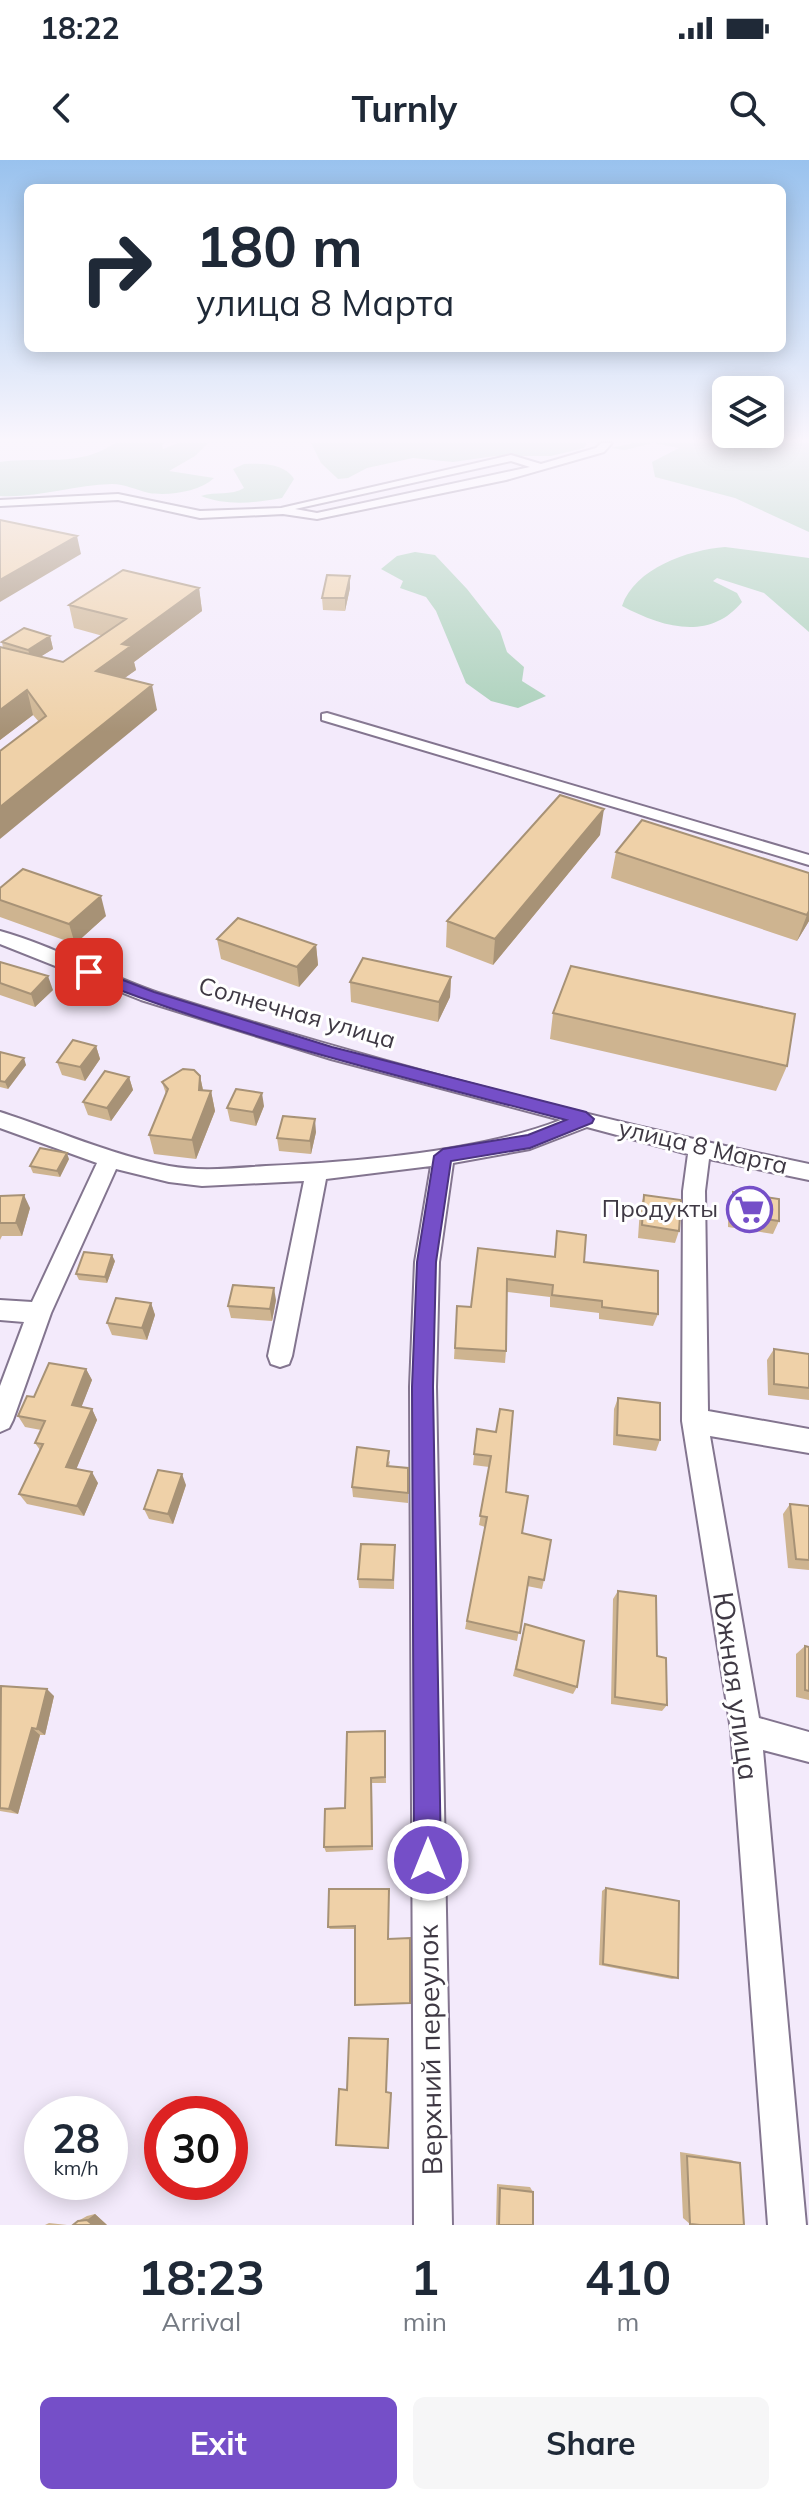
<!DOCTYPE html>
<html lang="en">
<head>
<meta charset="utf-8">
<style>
	:root { --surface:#fff; --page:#f6f6f7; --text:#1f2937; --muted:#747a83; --accent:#754fc8 }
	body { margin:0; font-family:Mulish,sans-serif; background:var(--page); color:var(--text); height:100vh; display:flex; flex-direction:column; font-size:30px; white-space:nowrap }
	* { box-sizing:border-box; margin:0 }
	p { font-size:26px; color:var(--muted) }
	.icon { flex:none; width:44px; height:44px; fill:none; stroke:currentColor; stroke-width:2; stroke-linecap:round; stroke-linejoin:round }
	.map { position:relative; height:2065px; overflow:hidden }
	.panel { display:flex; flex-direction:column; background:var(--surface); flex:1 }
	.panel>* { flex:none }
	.guide { position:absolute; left:24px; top:24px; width:762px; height:168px; border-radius:12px; box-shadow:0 4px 20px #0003; background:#fff; color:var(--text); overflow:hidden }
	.buttons { position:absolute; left:712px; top:216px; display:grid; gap:16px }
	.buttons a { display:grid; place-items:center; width:72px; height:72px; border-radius:12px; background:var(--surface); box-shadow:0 4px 20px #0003; font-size:40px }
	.speed { position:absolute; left:24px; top:1936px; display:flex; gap:16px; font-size:40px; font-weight:700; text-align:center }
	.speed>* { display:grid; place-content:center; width:104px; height:104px; border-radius:50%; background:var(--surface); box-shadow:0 4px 20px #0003; line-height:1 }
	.speed small { font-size:20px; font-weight:400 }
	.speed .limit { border:12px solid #d22; background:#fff; color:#111 }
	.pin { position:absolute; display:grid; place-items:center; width:68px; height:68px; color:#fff; margin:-34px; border-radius:16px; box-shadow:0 4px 12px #0006 }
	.me { position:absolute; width:88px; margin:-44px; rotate:0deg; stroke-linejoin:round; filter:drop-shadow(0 0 6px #0008) }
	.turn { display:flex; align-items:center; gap:28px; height:168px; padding:0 40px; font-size:36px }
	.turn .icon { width:104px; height:104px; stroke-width:2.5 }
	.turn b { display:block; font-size:56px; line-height:68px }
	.eta { display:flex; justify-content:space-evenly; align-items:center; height:136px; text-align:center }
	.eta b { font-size:48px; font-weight:700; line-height:56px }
	.button { display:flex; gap:16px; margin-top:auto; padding:16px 40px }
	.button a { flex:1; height:92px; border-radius:12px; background:var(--accent); color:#fff; font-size:32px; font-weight:700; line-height:92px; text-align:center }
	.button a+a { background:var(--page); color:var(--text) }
	.status { display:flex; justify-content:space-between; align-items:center; height:56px; padding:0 40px; background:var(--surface); direction:ltr }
	.status svg { height:22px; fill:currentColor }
	header { display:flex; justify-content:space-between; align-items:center; height:104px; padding:0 40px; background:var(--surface); font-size:36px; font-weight:700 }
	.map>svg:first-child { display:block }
	.green { fill:#a9d0b9 }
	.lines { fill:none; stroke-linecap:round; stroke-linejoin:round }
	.minor-casing { stroke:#83758f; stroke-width:4 }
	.minor { fill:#fff; fill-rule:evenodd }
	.wall { fill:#ceb490 }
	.shaded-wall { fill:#a79276 }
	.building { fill:#efd1a8; stroke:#a79276; stroke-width:2 }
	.route { fill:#754fc8; stroke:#4c3382; stroke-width:2 }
	.labels { text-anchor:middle; stroke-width:6; stroke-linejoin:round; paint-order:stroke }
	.street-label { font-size:24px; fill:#3f3944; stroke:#fff }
	.poi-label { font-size:24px; fill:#3f3944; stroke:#fff; text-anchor:end }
	.near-street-label { font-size:28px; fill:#3f3944; stroke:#fff }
</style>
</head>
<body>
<div class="status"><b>18:22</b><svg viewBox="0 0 49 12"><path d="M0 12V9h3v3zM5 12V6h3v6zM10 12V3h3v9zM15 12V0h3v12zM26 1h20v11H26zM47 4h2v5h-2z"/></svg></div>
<header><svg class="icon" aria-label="back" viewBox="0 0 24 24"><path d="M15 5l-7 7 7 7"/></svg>Turnly<svg class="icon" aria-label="search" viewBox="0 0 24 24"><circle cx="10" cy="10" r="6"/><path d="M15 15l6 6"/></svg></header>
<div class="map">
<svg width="809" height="2065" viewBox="0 0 809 2065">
	<rect width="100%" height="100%" fill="#f3eafb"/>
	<!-- green -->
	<path class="green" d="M115,283H165L162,285L163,289L178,283H208L195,296L169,311L214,318C199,332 168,336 149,333C136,330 125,324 112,324C74,325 38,338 0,336V302C41,296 79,308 115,283Z
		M311,283H587L584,288L551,296H495L453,302L413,298L367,308L348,318L338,319L321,303Z
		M633,283H809V372L735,338L655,317L652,302L679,288L653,283L625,290L611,288Z
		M244,304C261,303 285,303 294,319L282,338C254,343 227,346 201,336C216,331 231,336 244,328L233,309Z
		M725,387L809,398V472L764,433L717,418L713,421L737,433L742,442C709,482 662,467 622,446C635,408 688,390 725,387Z
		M415,392L435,395L467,429L500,471L507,492L524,507L522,521L546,536L518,548L491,541L466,523L436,451L426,437L400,428L403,421L381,409L397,396Z"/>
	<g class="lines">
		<defs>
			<path id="minor" d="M601,283H612L604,292L506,320L317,359L283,354L200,358L118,340L0,346V340L118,334L200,351L281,348L511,295L541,304L596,288ZM511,301L530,307L317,353L295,349Z
				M327,553L809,695V705L322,560V554Z
				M0,771C54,786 105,815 158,833C370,900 591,959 809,1004V1020L709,999L705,1031L708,1251L809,1269V1293L710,1276L759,1558L809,1572V1602L763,1590L806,2065H768L731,1570L682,1261L683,1031L688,994L587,967L530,989L453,1003L439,1102L436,1227L452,2065H414L410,1227L415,1102L431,1006L326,1019L292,1196L289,1204L280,1207L271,1204L268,1196L304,1021L202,1026L169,1022L116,1009L51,1153L13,1260L9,1268L0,1272V1226L24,1162L0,1160V1140L32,1142L97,1003L0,968V952C56,970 111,995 169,1006C201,1012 234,1008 266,1006C355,1002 479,992 561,960L331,899L141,840L0,784Z"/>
		</defs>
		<!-- minor casing -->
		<use href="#minor" class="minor-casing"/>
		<!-- minor -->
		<use href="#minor" class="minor"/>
	</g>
	<!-- wall -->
	<path class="wall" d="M350,416V428L345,451L323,450L322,438Z
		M199,428L202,451L134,502L136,510L124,518L157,550L39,562L33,555L0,580V487L3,488L2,482L50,476L53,489L40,497L63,502L103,476L74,468L69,445Z
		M600,675L493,805L446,787L447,761Z
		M616,692L809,713V761L797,781L611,718Z
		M0,728L106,756L75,784L0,757Z
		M217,779L316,785L318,805L299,827L221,799Z
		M0,802L53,830L35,847L0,835Z
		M451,817L450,837L438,862L351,842L350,822Z
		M553,853L787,906L776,931L550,879Z
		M96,886L100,899L85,921L62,915L57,902Z
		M0,892L26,905L8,929L0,927Z
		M200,916L203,930L211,931L215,951L196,999L154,994L149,975L166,934L162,922Z
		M129,917L133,930L111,961L88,955L83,942Z
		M264,946L256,966L230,961L227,948Z
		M316,972L311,994L279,991L277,978Z
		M69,999L60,1017L33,1013L30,1006Z
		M733,1032L779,1061L773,1074L728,1067V1045Z
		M644,1035L679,1071L675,1083L638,1078L640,1048Z
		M0,1036L30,1048L22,1076H2L0,1080Z
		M557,1071L584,1102L658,1154L653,1166L599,1159V1153L550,1147V1137L507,1132L506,1191L505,1203L454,1199L457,1146L471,1147L478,1088L554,1096Z
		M115,1101L107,1123L79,1120L76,1114Z
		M276,1140L272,1161L231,1158L228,1146Z
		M151,1143L155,1155L147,1180L112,1175L107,1163Z
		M774,1189L809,1194V1240L768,1235L767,1200Z
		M86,1209L92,1220L81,1247L92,1249L97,1260L76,1309L98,1323L84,1356L27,1344L19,1334L40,1290L35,1283L41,1270L25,1267L18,1256L34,1237Z
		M618,1238L660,1280L656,1291L613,1285L614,1249Z
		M477,1269L496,1272L506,1332L522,1373L544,1420L542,1429L527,1426L517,1481L465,1469L485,1367L479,1365L489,1307L473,1305Z
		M390,1301L389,1306L408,1333V1343L353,1337L352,1327Z
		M186,1325L173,1364L149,1359L144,1349Z
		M790,1344L809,1346V1410L788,1408L783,1354Z
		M395,1385L394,1429L359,1428L358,1419Z
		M618,1431L657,1496L667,1545L662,1551L611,1544L613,1439Z
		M525,1464L577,1527L573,1534L513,1516Z
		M805,1486L809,1487V1540L796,1537V1494Z
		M0,1529L54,1536L45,1575H40L18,1654L0,1651Z
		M385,1571L386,1623H372L373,1690L326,1692L324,1687Z
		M606,1728L678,1818L672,1819L599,1805L602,1731Z
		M329,1729L389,1779L410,1843L355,1769H330L328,1767Z
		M680,1992L731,2000L740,2003L690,2064L683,2058Z
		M497,2024L530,2027L533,2032V2065H496Z
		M95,2054L107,2065L78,2061L87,2056Z
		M49,2063L67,2065H45Z"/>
	<!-- shaded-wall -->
	<path class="shaded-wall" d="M77,376L81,394L0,442V420Z
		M350,416V428L345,451V438Z
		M199,428L202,451L134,502L136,510L101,535L96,511L122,484Z
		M50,476L53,489L32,502L28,490Z
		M152,525L157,550L0,679V647Z
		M27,530L33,555L0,580V550Z
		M604,649L600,675L493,805L495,779Z
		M101,736L106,756L75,784L69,764Z
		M809,751V761L797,781L807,755Z
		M316,785L318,805L299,827L297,807Z
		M48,816L53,830L35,847L31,834Z
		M451,817L450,837L438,862L439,842Z
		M96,886L100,899L85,921L80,907Z
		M24,898L26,905L8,929L5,922Z
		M200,916L204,935L211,931L215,951L196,999L192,980L199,930Z
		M129,917L133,930L111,961L107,948Z
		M262,933L264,946L256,966L253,952Z
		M315,959L316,972L311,994L310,981Z
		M67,993L69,999L60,1017L57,1011Z
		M24,1035L30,1048L22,1076L16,1063Z
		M112,1095L115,1101L107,1123L105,1117Z
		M274,1128L276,1140L272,1161L270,1149Z
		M151,1143L155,1155L147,1180L142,1168Z
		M86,1209L92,1220L78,1256L72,1245Z
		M92,1249L97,1260L73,1317L66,1307Z
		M92,1312L98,1323L84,1356L77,1346Z
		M182,1314L186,1325L173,1364L168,1354Z
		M47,1529L54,1536L45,1575L37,1569Z
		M32,1568L40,1575L18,1654L9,1649Z
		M95,2054L107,2065H93L87,2060Z"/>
	<!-- building -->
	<path class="building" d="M0,360L77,376L0,420Z
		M123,410L199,428L122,484L131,486L96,511L152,525L0,647V591L46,556L27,530L0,550V487L63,502L126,459L69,445Z
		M327,415L350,416L345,438H322Z
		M24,468L50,476L28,490L2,482Z
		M560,635L604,649L495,779L447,761Z
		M642,660L809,713V751L807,755L616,692Z
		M23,709L101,736L69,764L0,740V728Z
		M238,758L316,785L297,807L217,779Z
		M363,798L451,817L439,842L350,822Z
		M0,802L48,816L31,834L0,823Z
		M571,806L795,854L787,906L553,853Z
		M73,880L96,886L80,907L57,902Z
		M0,892L24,898L5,922L0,921Z
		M183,909L194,910L200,916L199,930L211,931L192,980L149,975L168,929L162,922Z
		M105,911L129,917L107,948L83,942Z
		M236,929L262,933L253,952L227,948Z
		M283,956L315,959L310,981L277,978Z
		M40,988L67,993L57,1011L30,1006Z
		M733,1032L779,1039V1061L733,1054Z
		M24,1035L16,1063H0V1036Z
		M644,1035L681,1040L679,1071L642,1065Z
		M557,1071L586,1075L584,1102L658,1111V1154L602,1147V1141L552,1135L553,1125L507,1119L506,1191L455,1188L457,1146L471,1147L478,1088L555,1097Z
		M84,1092L112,1095L105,1117L76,1114Z
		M233,1125L274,1128L270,1149L228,1146Z
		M116,1138L151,1143L142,1168L107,1163Z
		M774,1189L809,1194V1228L774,1224Z
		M49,1203L86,1209L72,1245L92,1249L66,1307L92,1312L77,1346L19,1334L43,1284L35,1283L45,1261L18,1256L27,1236L34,1237Z
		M618,1238L660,1243V1280L617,1275Z
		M500,1249L513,1251L506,1332L528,1336L522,1373L551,1380L544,1420L529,1417L520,1473L467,1461L487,1357L480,1356L491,1296L474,1294L477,1269L496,1272Z
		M357,1287L389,1291L387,1306L408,1308V1333L352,1327Z
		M158,1310L182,1314L168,1354L144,1349Z
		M790,1344L809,1346V1400L796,1399Z
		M361,1384L395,1385L393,1420L358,1419Z
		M618,1431L656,1436L657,1496L666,1498L667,1545L615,1537Z
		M525,1464L584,1481L577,1527L516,1509Z
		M805,1486L809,1487V1531L805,1530Z
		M1,1526L47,1529L37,1569L32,1568L9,1649L0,1648Z
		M385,1571V1617L371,1618L372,1686L324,1687L325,1649L345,1648L347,1572Z
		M606,1728L679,1741L678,1818L603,1804Z
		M329,1729H389L388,1779L410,1778V1843L355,1845V1766L328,1767Z
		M349,1878L388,1879L386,1932L391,1933L388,1988L336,1985L339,1929L347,1930Z
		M687,1996L740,2003L744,2065H700L690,2064Z
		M500,2028L533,2032V2065H499Z
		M87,2060L93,2065H73L78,2061Z"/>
	<!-- sky -->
	<linearGradient id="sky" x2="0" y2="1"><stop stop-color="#99c2ee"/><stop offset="0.49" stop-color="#faf6fd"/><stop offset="1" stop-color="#faf6fd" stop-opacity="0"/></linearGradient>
	<rect width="809" height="572" fill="url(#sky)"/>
	<!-- route -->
	<path class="route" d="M89,807L154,832L332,887L586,952L594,959L592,963L530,988L451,1001L436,1102L433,1227L441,1700L437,1710L428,1714L418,1710L414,1700L412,1227L417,1102L434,996L443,989L528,975L566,960C403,917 239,878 83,816V809Z"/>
	<!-- icons -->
	<defs>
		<symbol id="supermarket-ring" viewBox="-11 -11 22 22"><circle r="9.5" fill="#fff" stroke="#754fc8" stroke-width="1.5"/><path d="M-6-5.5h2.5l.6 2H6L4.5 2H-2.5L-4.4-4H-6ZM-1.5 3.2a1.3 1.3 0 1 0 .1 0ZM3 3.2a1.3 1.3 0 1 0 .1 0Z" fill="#754fc8"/></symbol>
	</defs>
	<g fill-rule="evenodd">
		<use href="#supermarket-ring" x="724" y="1024" width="51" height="51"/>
	</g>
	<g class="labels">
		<!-- street labels -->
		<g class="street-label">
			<text transform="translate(297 853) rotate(16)" y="8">Солнечная улица</text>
			<text transform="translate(703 987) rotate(13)" y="8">улица 8 Марта</text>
		</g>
		<!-- poi labels -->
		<g class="poi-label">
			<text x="718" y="1057">Продукты</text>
		</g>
		<!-- near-street labels -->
		<g class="near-street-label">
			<text transform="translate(736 1526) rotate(82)" y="10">Южная улица</text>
			<text transform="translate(430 1890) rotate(-91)" y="10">Верхний переулок</text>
		</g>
	</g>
</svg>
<div class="buttons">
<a><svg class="icon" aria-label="layers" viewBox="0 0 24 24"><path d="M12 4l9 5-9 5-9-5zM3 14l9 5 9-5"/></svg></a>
</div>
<div class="speed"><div>28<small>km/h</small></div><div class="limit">30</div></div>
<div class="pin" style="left:89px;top:812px;background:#d93025"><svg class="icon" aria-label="arrive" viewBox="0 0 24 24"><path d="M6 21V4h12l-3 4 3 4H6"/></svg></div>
<svg class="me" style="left:428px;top:1700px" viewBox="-20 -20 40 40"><circle r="17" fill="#754fc8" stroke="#fff" stroke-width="3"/><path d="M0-11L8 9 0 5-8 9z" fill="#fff"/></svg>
<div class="guide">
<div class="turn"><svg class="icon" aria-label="right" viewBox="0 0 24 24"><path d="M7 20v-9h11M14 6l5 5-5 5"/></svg><div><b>180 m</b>улица 8 Марта</div></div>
</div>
</div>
<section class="panel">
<div class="eta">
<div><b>18:23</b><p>Arrival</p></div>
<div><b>1</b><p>min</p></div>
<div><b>410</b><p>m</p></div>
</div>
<div class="button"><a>Exit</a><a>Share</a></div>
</section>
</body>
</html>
